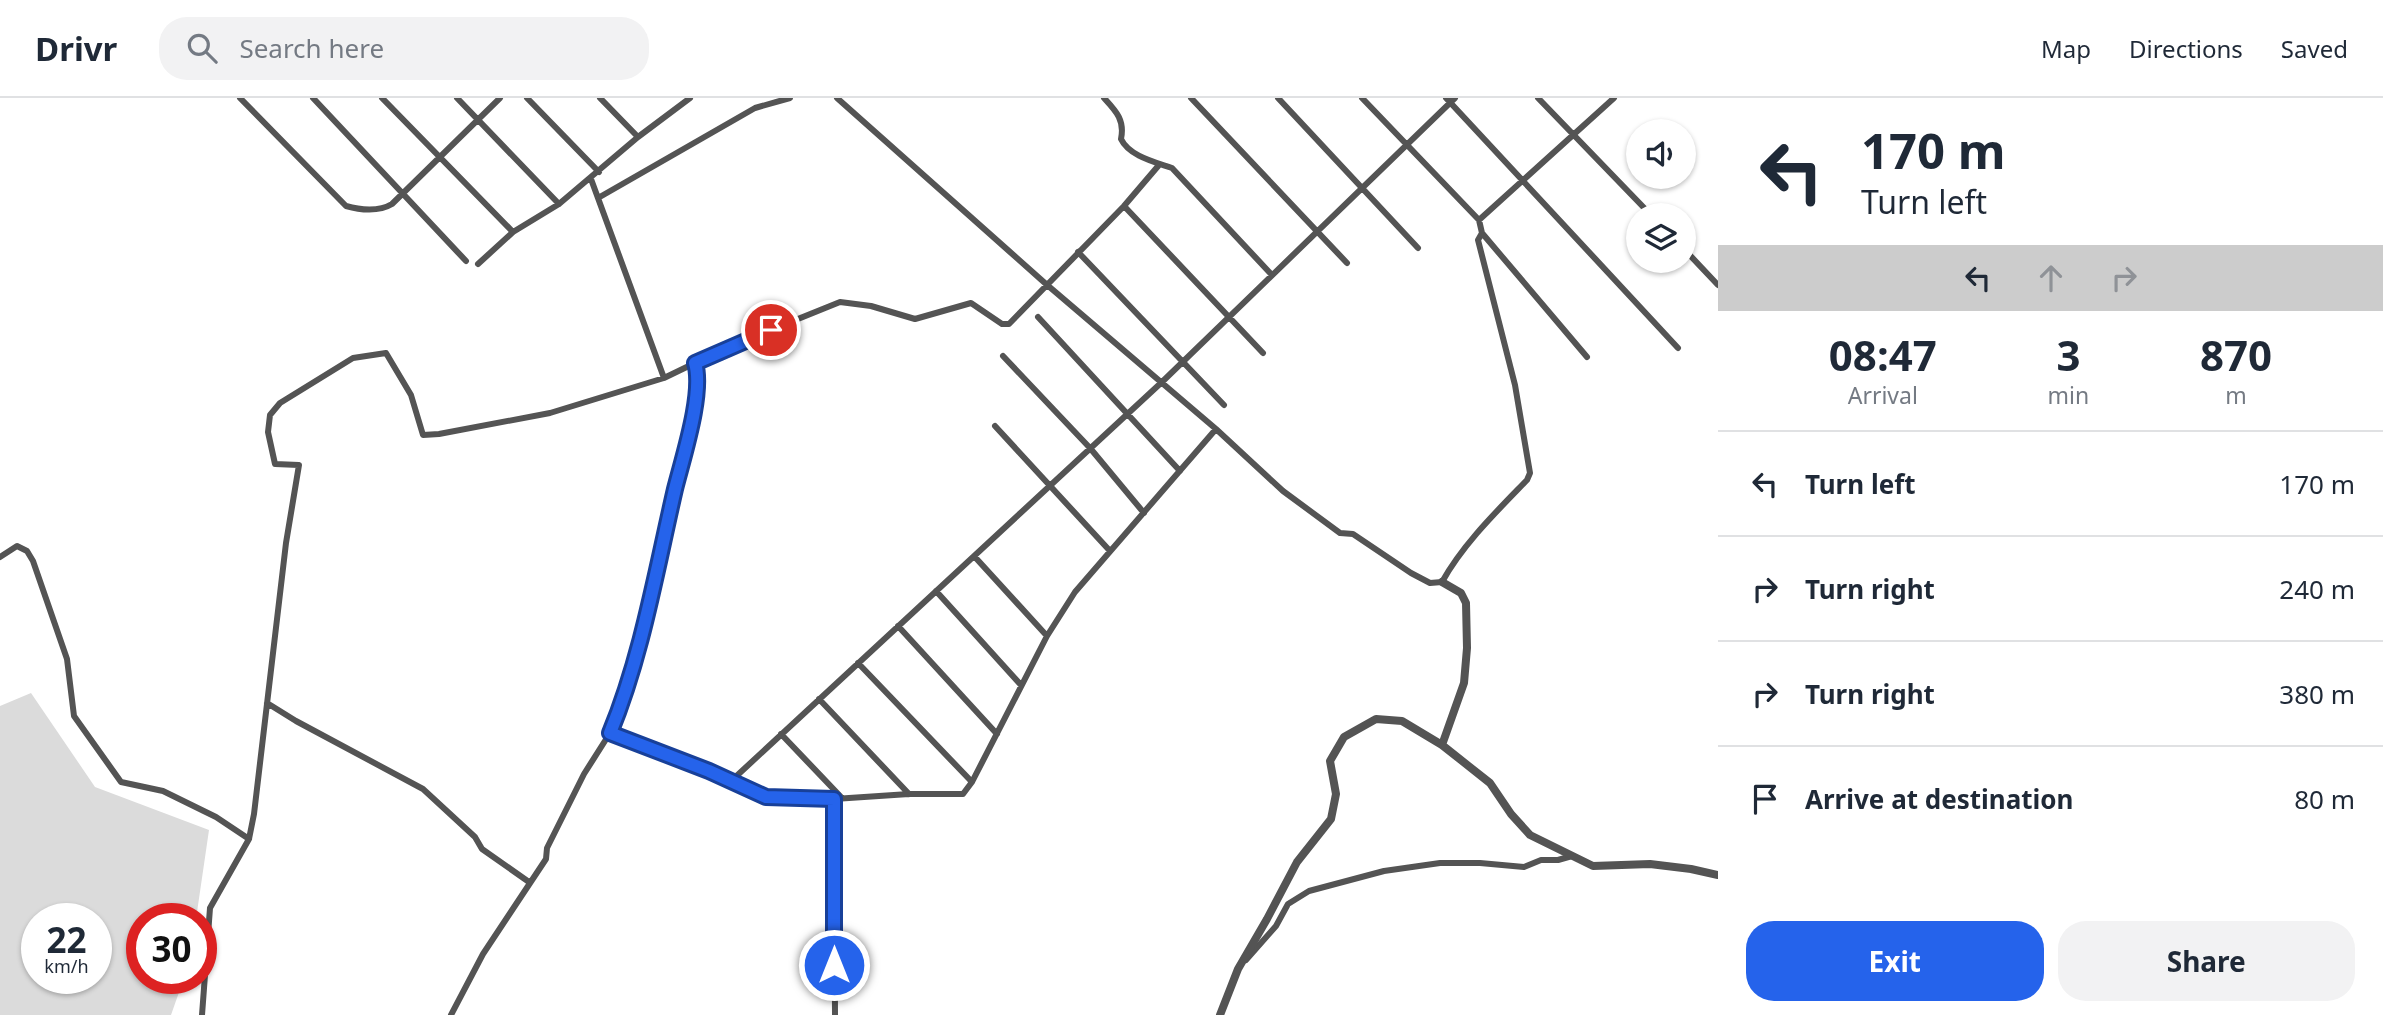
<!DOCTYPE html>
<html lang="en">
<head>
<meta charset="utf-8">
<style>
	:root { --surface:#fff; --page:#f2f2f3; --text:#1f2937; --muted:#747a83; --line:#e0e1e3; --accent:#2563eb }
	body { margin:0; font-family:"Noto Sans",sans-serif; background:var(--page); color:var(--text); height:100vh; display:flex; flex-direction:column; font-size:26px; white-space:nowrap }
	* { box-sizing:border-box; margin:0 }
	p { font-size:23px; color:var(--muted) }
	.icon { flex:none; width:38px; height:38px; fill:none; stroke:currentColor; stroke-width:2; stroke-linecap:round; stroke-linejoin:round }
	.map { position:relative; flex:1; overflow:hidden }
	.sheet { display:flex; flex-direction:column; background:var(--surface); width:665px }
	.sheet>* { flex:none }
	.guide { background:#fff; color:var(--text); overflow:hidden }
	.tools { position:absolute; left:1626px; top:21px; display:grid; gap:14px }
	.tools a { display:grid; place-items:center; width:70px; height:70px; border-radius:50%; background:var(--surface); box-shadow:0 2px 5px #0004; font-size:35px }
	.speed { position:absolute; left:21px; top:805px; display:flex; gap:14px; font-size:35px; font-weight:700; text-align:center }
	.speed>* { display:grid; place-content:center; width:91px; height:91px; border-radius:50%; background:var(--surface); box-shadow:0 2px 5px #0004; line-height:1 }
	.speed small { font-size:18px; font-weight:400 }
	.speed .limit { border:10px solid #d22; background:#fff; color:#111 }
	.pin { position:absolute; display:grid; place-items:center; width:60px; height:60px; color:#fff; margin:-30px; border:4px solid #fff; border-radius:50%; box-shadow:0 2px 7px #0007 }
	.me { position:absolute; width:77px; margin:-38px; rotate:0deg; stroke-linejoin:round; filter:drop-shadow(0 0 5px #0008) }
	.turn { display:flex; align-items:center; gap:24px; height:147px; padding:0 28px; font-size:32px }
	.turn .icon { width:91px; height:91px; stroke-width:2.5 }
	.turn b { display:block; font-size:49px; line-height:60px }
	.lanes { display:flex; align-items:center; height:66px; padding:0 28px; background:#0003; justify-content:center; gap:35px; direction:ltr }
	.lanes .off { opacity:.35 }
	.eta { display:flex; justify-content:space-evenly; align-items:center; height:119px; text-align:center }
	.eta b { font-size:42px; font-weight:700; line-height:49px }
	.button { display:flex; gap:14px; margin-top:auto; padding:14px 28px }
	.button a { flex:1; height:80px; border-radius:28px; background:var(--accent); color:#fff; font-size:28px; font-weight:700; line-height:80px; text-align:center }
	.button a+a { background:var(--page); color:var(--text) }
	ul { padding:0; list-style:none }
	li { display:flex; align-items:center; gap:21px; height:105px; padding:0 28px; border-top:2px solid var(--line) }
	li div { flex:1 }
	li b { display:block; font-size:26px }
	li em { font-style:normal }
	header { display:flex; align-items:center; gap:42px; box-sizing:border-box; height:98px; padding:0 35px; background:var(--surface); border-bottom:2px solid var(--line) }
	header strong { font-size:33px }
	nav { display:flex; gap:38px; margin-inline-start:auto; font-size:24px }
	.search { width:490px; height:63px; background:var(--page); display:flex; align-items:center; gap:18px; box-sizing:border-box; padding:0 24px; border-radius:28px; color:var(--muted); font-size:26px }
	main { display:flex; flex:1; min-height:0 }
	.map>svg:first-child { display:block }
	.green { fill:#dbdbdb; fill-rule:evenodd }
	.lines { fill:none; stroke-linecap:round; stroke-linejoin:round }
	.minor { stroke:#545454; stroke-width:6 }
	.tertiary { stroke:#545454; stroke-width:8 }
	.route-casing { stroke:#184099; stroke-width:18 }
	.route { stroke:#2563eb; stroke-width:12 }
</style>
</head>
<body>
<header>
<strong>Drivr</strong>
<div class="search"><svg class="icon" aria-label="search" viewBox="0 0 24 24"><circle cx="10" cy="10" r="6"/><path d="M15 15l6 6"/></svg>Search here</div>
<nav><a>Map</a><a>Directions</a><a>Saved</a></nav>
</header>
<main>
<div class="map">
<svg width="1718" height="917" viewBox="0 0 1718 917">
	<rect width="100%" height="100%" fill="#fff"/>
	<!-- green -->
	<path class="green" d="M31,595L95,689L209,732L196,821H142V880H184L171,917H0V608ZM37,821H96V880H37Z"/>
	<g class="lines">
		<!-- minor -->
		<path class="minor" d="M240,0L346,108C360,112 379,114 392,106L500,0
			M313,0L466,163
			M382,0L513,134
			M457,0L559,106
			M527,0L599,74
			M600,0L638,39
			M837,0L1046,186L1216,331L1283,393L1340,435L1353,436L1411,475L1430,485L1442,484C1463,446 1497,413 1527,382L1530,375L1515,287L1478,142L1482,135
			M1104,0C1116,13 1125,22 1121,41C1129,58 1155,64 1172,70L1271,176
			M1191,0L1347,165
			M1278,0L1418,150
			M1362,0L1479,122L1482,135L1587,259
			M1446,0L1678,250
			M1538,0L1651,117
			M591,81L664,280
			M598,100L755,10L790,0
			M1124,108L1263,255
			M1479,122L1614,0
			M1684,151L1718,187
			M1078,154L1224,307
			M478,166L513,134L559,106L638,39L690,0
			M1038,219L1180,373
			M1003,258L1090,350L1144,415
			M995,328L1110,453
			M974,458L1047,538
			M0,459L17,448L27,453L33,463L67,561L74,618L121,684L163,693L216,719L249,741
			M936,493L1021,587
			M898,528L997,636
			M858,565L972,684
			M819,601L909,696
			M267,605L296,623L423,691L475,739L482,751L529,784
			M610,635L709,673L766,699L834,701L909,696H963L972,684L1047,538L1075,494L1216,331
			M781,636L842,700
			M730,684L1162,284L1455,0
			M834,701L835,917
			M1246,862L1276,828L1288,806L1309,793L1384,773L1440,765H1480L1524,769L1541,762H1558L1572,758
			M202,917L210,810L249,741L254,716L286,445L299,367L275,366L268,334L270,317L280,305L353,260L386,255L411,297L423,337L439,336L550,315L664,280L726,250L840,204L871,208L915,221L971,205L1002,226H1009L1124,108L1159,67
			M451,917L483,856L546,761L547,750L584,676L610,635L643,537L693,314L698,273L695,265"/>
		<!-- tertiary -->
		<path class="tertiary" d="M1442,484L1461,495L1466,505L1467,550L1464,585L1442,647L1490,685L1511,716L1530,737L1593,768L1650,766L1691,771L1718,777
			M1220,917L1238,871L1267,821L1297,764L1331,721L1336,696L1330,663L1344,639L1376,621L1402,623L1442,647"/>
	</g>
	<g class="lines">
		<defs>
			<path id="route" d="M771,232L695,265C704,295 683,359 675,391C656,473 642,557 610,635L709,673L766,699L834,701V867"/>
		</defs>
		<!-- route casing -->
		<use href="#route" class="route-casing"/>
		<!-- route -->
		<use href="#route" class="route"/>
	</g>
</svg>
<div class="tools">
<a><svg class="icon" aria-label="sound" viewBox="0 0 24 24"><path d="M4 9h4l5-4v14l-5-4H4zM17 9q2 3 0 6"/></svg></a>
<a><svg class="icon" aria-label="layers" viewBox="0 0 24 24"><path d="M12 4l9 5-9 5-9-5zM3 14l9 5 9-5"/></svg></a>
</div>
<div class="speed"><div>22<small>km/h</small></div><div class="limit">30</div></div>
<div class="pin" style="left:771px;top:232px;background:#d93025"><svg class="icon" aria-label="arrive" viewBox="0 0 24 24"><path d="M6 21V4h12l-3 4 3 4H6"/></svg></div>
<svg class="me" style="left:834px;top:867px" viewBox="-20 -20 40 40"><circle r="17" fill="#2563eb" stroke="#fff" stroke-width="3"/><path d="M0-11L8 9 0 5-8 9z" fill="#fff"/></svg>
</div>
<section class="sheet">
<div class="guide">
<div class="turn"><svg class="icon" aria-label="left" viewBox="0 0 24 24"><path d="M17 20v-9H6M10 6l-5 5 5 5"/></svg><div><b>170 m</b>Turn left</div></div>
<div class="lanes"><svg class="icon" aria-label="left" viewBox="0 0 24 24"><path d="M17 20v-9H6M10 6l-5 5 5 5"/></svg><svg class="icon off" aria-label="ahead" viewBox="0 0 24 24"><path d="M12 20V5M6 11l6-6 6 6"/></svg><svg class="icon off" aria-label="right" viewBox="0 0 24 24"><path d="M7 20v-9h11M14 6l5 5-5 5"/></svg></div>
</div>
<div class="eta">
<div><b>08:47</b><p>Arrival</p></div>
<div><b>3</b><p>min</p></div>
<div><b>870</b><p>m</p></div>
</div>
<ul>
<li><svg class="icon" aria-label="left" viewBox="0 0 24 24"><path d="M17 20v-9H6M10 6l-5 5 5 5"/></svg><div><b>Turn left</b></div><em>170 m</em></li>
<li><svg class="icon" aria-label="right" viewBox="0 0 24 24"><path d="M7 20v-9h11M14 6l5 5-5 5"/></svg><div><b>Turn right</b></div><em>240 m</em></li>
<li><svg class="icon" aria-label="right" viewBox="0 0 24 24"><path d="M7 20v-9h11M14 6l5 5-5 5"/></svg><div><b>Turn right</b></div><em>380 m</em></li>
<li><svg class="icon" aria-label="arrive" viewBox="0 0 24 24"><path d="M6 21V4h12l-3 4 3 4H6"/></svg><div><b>Arrive at destination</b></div><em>80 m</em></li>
</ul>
<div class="button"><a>Exit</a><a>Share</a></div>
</section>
</main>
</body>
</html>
